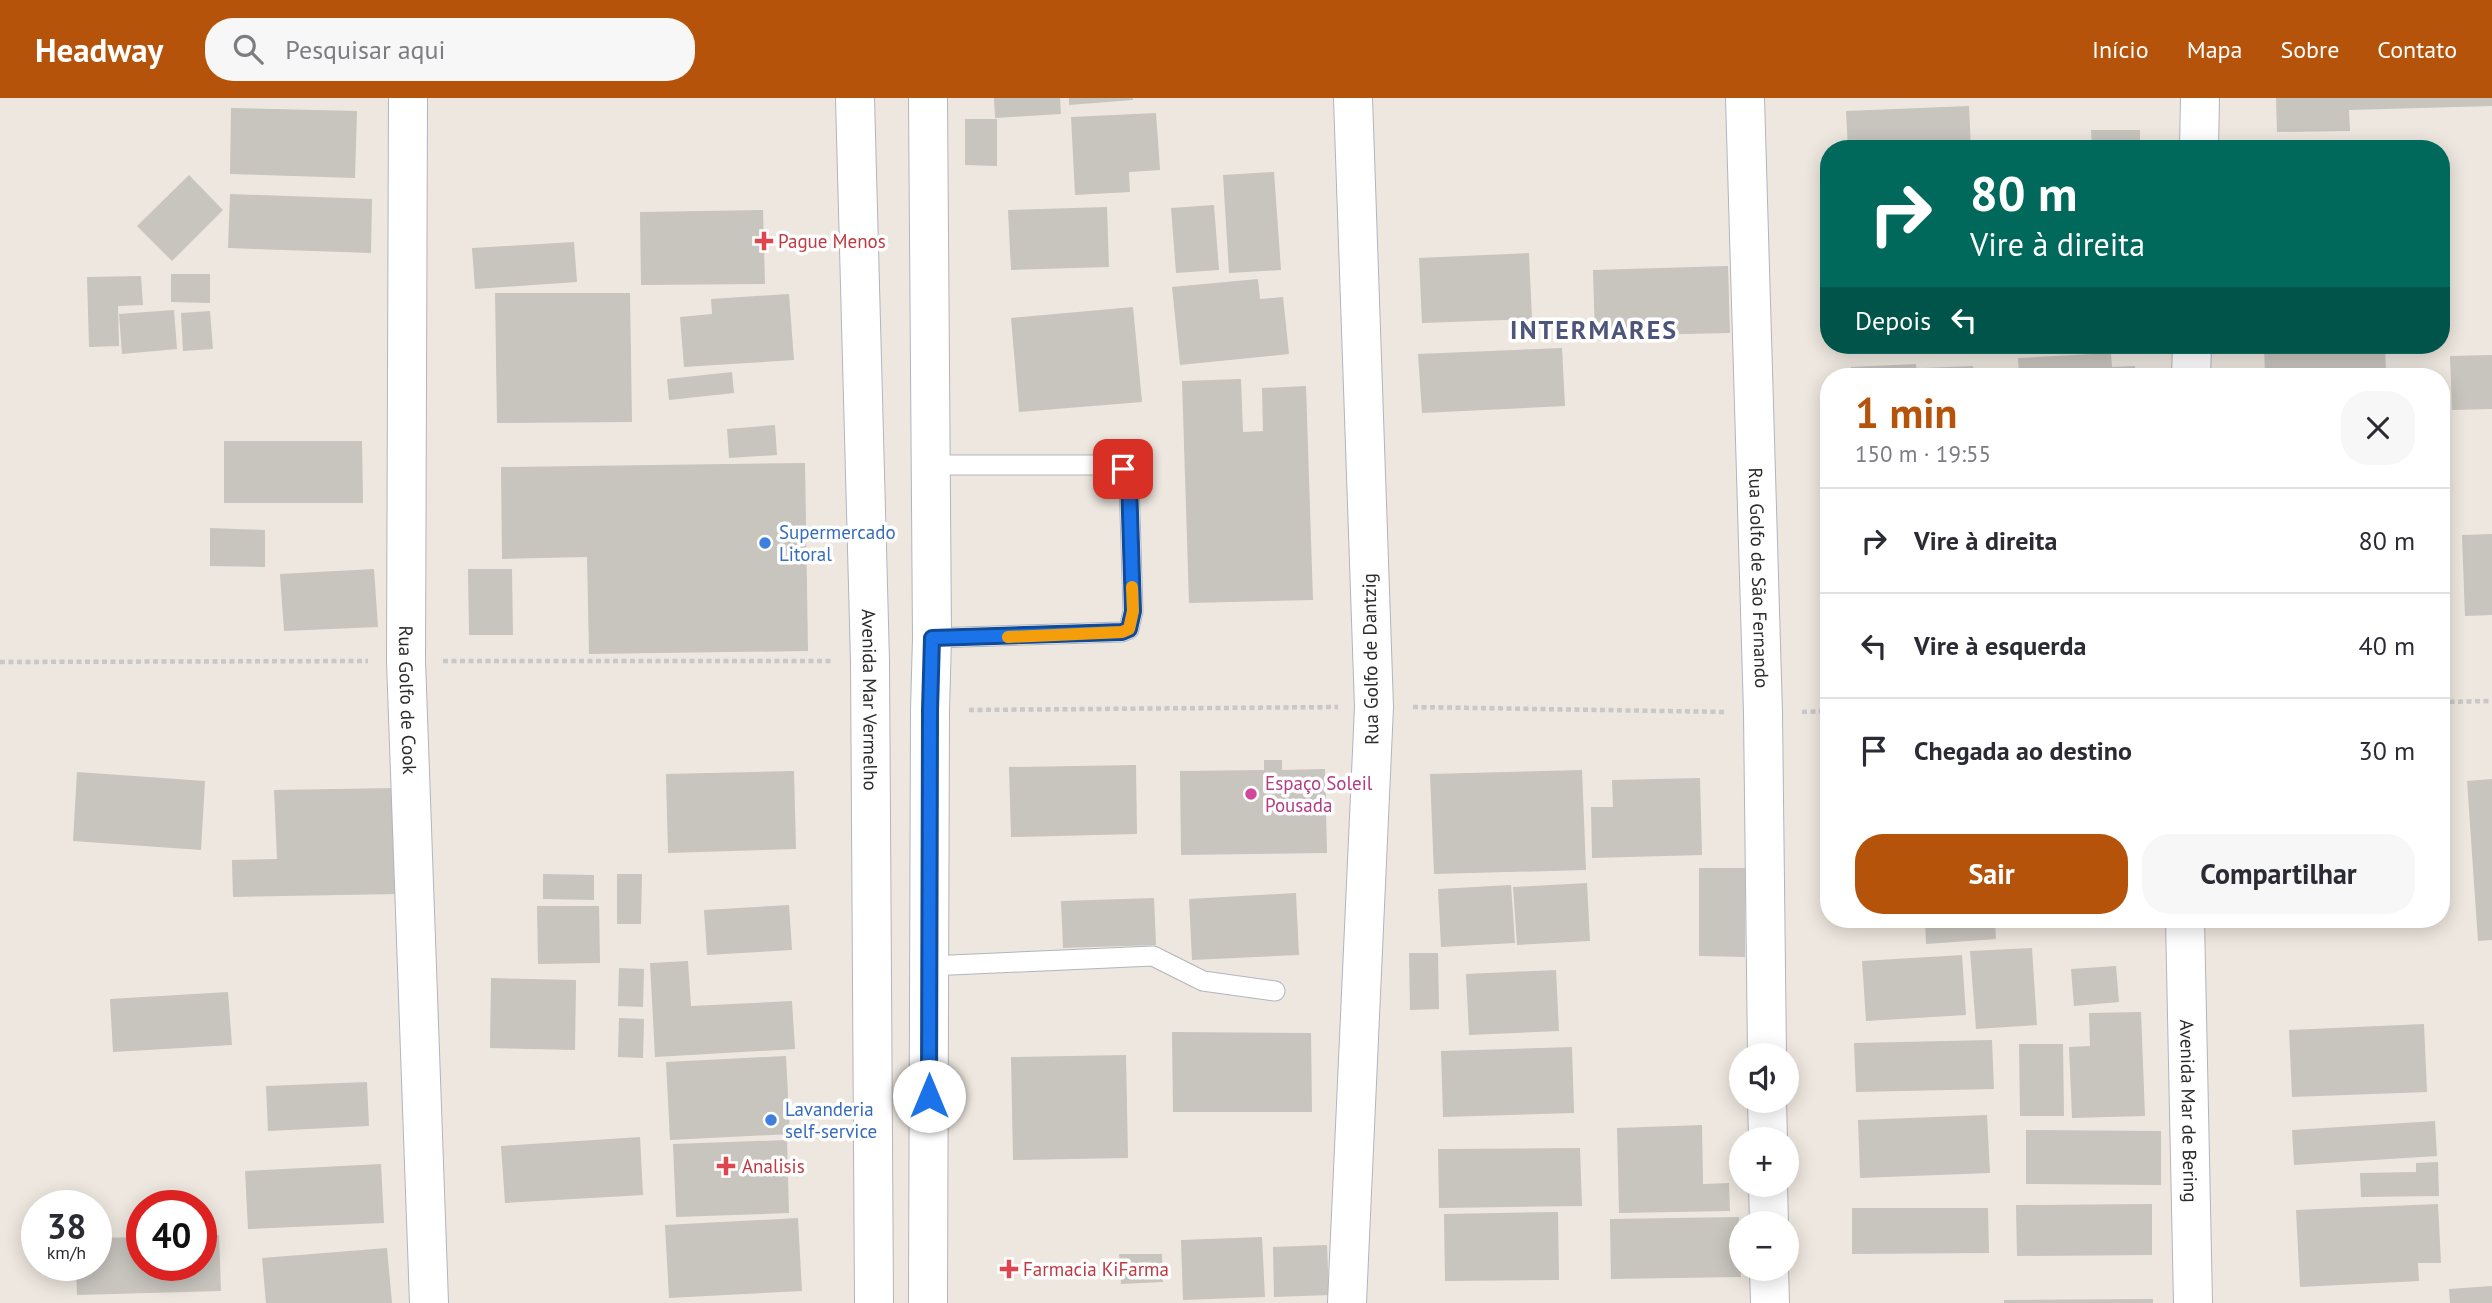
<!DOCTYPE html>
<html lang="pt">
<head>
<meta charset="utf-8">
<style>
	:root { --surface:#fff; --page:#f7f7f7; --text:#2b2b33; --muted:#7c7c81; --line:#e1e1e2; --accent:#b45309 }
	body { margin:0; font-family:"PT Sans",sans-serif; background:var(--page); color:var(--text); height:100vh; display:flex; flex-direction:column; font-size:26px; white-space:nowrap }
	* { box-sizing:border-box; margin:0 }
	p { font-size:23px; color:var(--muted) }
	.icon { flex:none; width:38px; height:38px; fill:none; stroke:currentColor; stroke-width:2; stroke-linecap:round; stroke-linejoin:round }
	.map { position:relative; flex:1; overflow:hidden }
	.drawer { position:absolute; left:1820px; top:270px; width:630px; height:560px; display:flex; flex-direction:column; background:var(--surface); border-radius:28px; box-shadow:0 4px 18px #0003 }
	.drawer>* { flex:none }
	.top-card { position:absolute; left:1820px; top:42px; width:630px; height:214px; border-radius:28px; box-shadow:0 4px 18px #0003; background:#00695c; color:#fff; overflow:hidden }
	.buttons { position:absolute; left:1729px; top:945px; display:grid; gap:14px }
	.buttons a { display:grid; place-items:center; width:70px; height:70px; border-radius:50%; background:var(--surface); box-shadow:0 4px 18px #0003; font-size:35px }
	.speed { position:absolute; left:21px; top:1092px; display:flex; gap:14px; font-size:35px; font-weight:700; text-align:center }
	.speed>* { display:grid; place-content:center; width:91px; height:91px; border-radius:50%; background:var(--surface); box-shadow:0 4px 18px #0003; line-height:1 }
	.speed small { font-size:18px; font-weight:400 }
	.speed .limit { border:10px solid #d22; background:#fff; color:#111 }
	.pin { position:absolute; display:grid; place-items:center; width:60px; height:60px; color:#fff; margin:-30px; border-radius:14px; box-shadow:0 4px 10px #0006 }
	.me { position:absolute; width:77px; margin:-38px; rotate:0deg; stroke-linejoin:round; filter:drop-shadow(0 0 5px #0008) }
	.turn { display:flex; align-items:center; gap:24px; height:147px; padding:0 35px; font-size:32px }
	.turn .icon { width:91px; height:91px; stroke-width:2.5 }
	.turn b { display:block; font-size:49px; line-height:60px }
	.then { display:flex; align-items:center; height:66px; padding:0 35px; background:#0003; gap:14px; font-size:26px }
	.round { display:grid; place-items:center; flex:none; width:74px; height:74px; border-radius:28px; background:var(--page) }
	.head { display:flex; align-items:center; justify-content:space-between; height:119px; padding:0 35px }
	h1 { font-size:42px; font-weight:700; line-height:52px; color:var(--accent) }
	.action { display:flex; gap:14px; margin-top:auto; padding:14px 35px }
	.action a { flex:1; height:80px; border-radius:28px; background:var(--accent); color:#fff; font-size:28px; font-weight:700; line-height:80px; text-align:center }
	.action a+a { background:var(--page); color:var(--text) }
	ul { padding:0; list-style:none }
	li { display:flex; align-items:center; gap:21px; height:105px; padding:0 35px; border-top:2px solid var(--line) }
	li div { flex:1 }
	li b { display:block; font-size:26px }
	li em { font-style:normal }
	header { display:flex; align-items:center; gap:42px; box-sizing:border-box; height:98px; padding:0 35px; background:var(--accent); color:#fff }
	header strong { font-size:33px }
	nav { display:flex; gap:38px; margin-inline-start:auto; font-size:24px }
	.search { width:490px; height:63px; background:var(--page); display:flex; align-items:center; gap:18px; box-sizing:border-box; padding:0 24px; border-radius:28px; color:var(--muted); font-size:26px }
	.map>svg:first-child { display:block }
	.building { fill:#c8c4be }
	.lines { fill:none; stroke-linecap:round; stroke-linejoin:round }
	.service-casing { stroke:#b2b5be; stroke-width:21 }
	.minor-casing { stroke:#b2b5be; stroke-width:40 }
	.tertiary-casing { stroke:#b2b5be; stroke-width:40 }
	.path { stroke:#c8c8c8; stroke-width:4.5; stroke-dasharray:5 3.5; stroke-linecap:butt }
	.service { stroke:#fff; stroke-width:19 }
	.minor { stroke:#fff; stroke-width:38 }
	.tertiary { stroke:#fff; stroke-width:38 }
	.route-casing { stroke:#114b97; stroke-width:18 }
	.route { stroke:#1a73e8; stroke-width:12 }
	.slow { stroke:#f59e0b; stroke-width:12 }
	.health-dot { fill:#e0444e; stroke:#fff; stroke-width:2.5 }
	.shop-dot { fill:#3f7fe0; stroke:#fff; stroke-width:2.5 }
	.hotel-dot { fill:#d1479c; stroke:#fff; stroke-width:2.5 }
	.labels { text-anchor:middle; stroke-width:7; stroke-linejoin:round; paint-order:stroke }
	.health-label { font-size:19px; fill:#be3a42; stroke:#fff; text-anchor:start }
	.shop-label { font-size:19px; fill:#366cbe; stroke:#fff; text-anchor:start }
	.street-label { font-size:19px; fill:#2c2c2c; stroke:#fff }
	.hotel-label { font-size:19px; fill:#b23c85; stroke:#fff; text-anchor:start }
	.district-label { font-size:26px; font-weight:bold; letter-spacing:2px; fill:#4e557a; stroke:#fff }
</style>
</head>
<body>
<header>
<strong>Headway</strong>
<div class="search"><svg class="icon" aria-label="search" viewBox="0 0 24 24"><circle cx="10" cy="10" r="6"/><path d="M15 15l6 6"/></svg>Pesquisar aqui</div>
<nav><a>Início</a><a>Mapa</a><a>Sobre</a><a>Contato</a></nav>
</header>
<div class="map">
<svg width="2492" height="1205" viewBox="0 0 2492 1205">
	<rect width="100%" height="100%" fill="#ede7df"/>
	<!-- building -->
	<path class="building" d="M994,0H1060L1061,16L995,20Z
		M1069,0H1133V2L1069,7Z
		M2276,0H2492V8L2349,12L2350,33L2277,34Z
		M1969,8L1971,51H1848L1846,13Z
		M231,10L357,13L355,80L230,76Z
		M1156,15L1160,72L1129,74L1130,94L1075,97L1071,19Z
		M965,21H997V68L965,67Z
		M2091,32H2140V51H2092Z
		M1274,74L1281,172L1229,175L1223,77Z
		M189,77L223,112L172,163L137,128Z
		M230,96L372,101L371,155L228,150Z
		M1214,107L1219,172L1176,175L1171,110Z
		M1107,109L1109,169L1011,172L1008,112Z
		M763,112L765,186L641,187L640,114Z
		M574,144L577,184L475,191L472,150Z
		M1529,155L1532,221L1422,225L1419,160Z
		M1728,168L1730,235L1595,238L1593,172Z
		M171,176H210V205L171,204Z
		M141,178L143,207L118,208L119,248L89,249L87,179Z
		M1258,181L1260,201L1283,199L1289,256L1180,267L1172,189Z
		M495,195H630L632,324L497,325Z
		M789,196L794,262L684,269L680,219L712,216L711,201Z
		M1133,209L1142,304L1019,314L1011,220Z
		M174,212L177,251L122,256L119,216Z
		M210,213L213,251L183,253L181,215Z
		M2264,247H2385L2386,278H2265Z
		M1562,250L1565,308L1422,315L1418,256Z
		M2111,255L2112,269L2135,268V278H2019L2018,260Z
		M2492,257V311L2452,312L2450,258Z
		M1916,266L1917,278H1852L1851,269Z
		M1973,268L1974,278H1924V270Z
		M732,274L734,295L669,302L667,281Z
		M1241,281L1243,334L1263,333L1262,290L1306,288L1313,502L1189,505L1182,283Z
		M775,327L777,357L729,360L727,331Z
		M224,343H362L363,405H224Z
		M805,365L808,553L589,556L587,459L502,461L501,369Z
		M210,430L265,432V469L210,468Z
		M2492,436V517L2465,518L2462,437Z
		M374,471L378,529L284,533L280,476Z
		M468,471H512L513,537H469Z
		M1264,662H1282V672L1325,671L1327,755L1181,757L1180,673L1264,672Z
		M1136,667L1137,736L1011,739L1009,669Z
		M1582,672L1586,772L1434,776L1430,676Z
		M794,673L796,751L668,755L666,676Z
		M77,674L205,683L201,752L73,743Z
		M1700,680L1702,757L1592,760L1591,709H1613L1612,682Z
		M2492,681V842L2478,843L2467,683Z
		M396,690L399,796L233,799L232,762L277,761L274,692Z
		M1699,770H1745V859L1699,858Z
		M543,776L594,777V802L543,801Z
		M617,776H642L641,826H617Z
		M1587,785L1590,843L1517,847L1513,789Z
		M1511,787L1515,845L1441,849L1438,791Z
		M1296,795L1299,857L1192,862L1189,801Z
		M1154,800L1156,847L1063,850L1061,803Z
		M789,807L792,852L707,857L704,812Z
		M537,808H599L600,865L538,866Z
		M1925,821H1995L1996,841L1926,846Z
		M2032,850L2037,927L1976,931L1970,853Z
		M1409,855H1438L1439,911L1410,912Z
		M1962,857L1966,917L1866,923L1862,863Z
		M688,863L691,908L792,903L795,951L655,959L650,865Z
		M2116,868L2119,904L2074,908L2071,871Z
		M619,870L644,871L643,909L618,908Z
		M1556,872L1559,933L1469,937L1466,876Z
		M491,880L576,882L575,952L490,950Z
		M228,894L232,947L113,954L110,901Z
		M2141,914L2145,1018L2072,1020L2069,949L2090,948L2089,915Z
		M619,920L644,921L643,960L618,959Z
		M2424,926L2427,994L2292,999L2289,932Z
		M1172,934L1311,935L1312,1014H1173Z
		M1992,942L1994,991L1856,994L1854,945Z
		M2019,946H2063L2064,1018H2020Z
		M1572,949L1574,1015L1443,1019L1441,953Z
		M1126,957L1128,1060L1013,1062L1011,959Z
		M786,958L790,1036L670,1042L666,964Z
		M367,984L369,1028L268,1033L266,988Z
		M1987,1017L1990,1075L1860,1080L1858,1022Z
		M2435,1023L2437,1058L2294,1067L2292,1032Z
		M1702,1027L1703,1086L1729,1085L1730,1113L1619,1115L1617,1030Z
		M2026,1032L2161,1033V1087L2026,1086Z
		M640,1039L643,1097L505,1105L501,1048Z
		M787,1042L789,1115L676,1119L673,1046Z
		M1580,1050L1582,1108L1439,1110L1438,1051Z
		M2438,1064L2439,1098L2361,1099L2360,1075L2416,1074V1065Z
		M381,1066L384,1125L248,1131L245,1073Z
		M2152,1106V1157L2017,1158L2016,1107Z
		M2438,1106L2441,1165H2418L2419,1183L2300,1189L2296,1112Z
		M1852,1110H1988L1989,1155L1852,1156Z
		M1558,1114L1559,1182L1445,1183L1444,1116Z
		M1739,1119L1741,1179L1611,1181L1610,1121Z
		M798,1120L802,1193L669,1200L665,1127Z
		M201,1137H219L221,1193L77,1197L76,1167H96V1140L142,1139V1167H201Z
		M1262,1139L1265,1199L1183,1202L1181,1142Z
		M1327,1147L1329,1197L1274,1199L1273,1149Z
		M387,1150L392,1205H266L262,1160Z
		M1119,1156H1162L1163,1184L1121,1186Z
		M2492,1188V1205H2450L2449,1191Z
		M2153,1201V1205H2004V1202Z"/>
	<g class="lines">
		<defs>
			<path id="service" d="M932,367H1111L1123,371L1129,383L1133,513L1129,531L1122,534L932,540
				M929,868L1153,858L1203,883L1275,893"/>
			<g id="minor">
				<path id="s1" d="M408,0L406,563L429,1205"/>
				<path id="s2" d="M1745,0L1763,615L1767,957"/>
				<path d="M2199,51L2200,0"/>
				<path d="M2191,278L2192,247"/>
				<path id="s3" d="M2185,821L2193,1205"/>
				<path d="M1767,1003L1768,1041"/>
				<path d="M1768,1087L1769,1125"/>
				<path d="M1769,1171L1770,1205"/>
				<path d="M1347,1205L1374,609L1353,0"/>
			</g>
			<g id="tertiary">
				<path id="s4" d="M855,0L870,563L874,1205"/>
				<path d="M928,0L932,540L930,612L928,1205"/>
			</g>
		</defs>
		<!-- service casing -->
		<use href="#service" class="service-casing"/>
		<!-- minor casing -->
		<use href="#minor" class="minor-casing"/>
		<!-- tertiary casing -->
		<use href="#tertiary" class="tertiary-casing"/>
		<!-- path -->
		<path class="path" d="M443,563H834
			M0,564L368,563
			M2441,604L2492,603
			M1413,609L1726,614
			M969,612L1338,609
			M1802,614L1829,613"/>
		<!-- service -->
		<use href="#service" class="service"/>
		<!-- minor -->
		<use href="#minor" class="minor"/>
		<!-- tertiary -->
		<use href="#tertiary" class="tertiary"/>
	</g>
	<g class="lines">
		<defs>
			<path id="route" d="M929,998L930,612L932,540L1122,534L1129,531L1133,513L1129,383L1123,371"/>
		</defs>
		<!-- route casing -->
		<use href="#route" class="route-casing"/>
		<!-- route -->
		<use href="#route" class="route"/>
		<!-- slow -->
		<path class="slow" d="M1008,539L1122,534L1129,531L1133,513L1132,489"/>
	</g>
	<!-- markers -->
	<g class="health-dot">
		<path d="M760.5 132.5h7v7h7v7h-7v7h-7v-7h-7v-7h7z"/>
		<path d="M722.5 1057.5h7v7h7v7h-7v7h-7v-7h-7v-7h7z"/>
		<path d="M1005.5 1160.5h7v7h7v7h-7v7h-7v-7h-7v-7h7z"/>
	</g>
	<g class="shop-dot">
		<circle cx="765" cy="445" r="7"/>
		<circle cx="771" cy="1022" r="7"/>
	</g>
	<circle class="hotel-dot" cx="1251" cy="696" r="7"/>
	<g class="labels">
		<!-- health labels -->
		<g class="health-label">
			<text x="778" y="150">Pague Menos</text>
			<text x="742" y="1075">Analisis</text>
			<text x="1023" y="1178">Farmacia KiFarma</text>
		</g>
		<!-- shop labels -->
		<g class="shop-label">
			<text x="779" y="441">Supermercado<tspan x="779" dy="22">Litoral</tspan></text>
			<text x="785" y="1018">Lavanderia<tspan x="785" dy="22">self-service</tspan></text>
		</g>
		<!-- street labels -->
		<g class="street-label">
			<text dy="7" stroke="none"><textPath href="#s2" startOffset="480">Rua Golfo de São Fernando</textPath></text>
			<text transform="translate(1370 561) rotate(-91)" y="7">Rua Golfo de Dantzig</text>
			<text dy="7" stroke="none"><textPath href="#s4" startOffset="602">Avenida Mar Vermelho</textPath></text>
			<text dy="7" stroke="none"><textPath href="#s1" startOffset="602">Rua Golfo de Cook</textPath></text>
			<text dy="7" stroke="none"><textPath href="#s3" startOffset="192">Avenida Mar de Bering</textPath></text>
		</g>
		<!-- hotel labels -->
		<g class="hotel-label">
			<text x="1265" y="692">Espaço Soleil<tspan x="1265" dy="22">Pousada</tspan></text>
		</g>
		<!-- district labels -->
		<g class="district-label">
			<text x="1594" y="241">INTERMARES</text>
		</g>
	</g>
</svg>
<div class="buttons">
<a><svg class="icon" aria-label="sound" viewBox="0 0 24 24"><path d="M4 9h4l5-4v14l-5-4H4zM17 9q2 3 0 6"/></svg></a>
<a>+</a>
<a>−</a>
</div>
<div class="speed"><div>38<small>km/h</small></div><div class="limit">40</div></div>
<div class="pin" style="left:1123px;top:371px;background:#d93025"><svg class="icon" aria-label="arrive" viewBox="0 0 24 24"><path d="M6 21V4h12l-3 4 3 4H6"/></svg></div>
<svg class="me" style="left:929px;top:998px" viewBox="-20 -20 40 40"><circle r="19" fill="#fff"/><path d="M0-13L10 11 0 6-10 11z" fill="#1a73e8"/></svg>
<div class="top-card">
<div class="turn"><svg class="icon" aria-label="right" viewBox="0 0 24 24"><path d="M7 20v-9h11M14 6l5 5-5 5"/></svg><div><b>80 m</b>Vire à direita</div></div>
<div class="then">Depois<svg class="icon" aria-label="left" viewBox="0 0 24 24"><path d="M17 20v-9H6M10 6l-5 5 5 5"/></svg></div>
</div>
<section class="drawer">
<div class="head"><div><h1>1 min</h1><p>150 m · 19:55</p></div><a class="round"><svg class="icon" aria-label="close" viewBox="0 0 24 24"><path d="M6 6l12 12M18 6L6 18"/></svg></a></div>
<ul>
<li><svg class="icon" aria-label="right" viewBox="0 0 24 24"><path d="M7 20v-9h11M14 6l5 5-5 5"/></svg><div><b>Vire à direita</b></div><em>80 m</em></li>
<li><svg class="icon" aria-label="left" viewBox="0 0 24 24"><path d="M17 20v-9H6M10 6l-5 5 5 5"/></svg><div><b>Vire à esquerda</b></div><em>40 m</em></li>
<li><svg class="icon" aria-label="arrive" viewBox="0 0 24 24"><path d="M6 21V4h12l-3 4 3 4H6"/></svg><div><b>Chegada ao destino</b></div><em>30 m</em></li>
</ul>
<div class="action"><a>Sair</a><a>Compartilhar</a></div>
</section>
</div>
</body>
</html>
